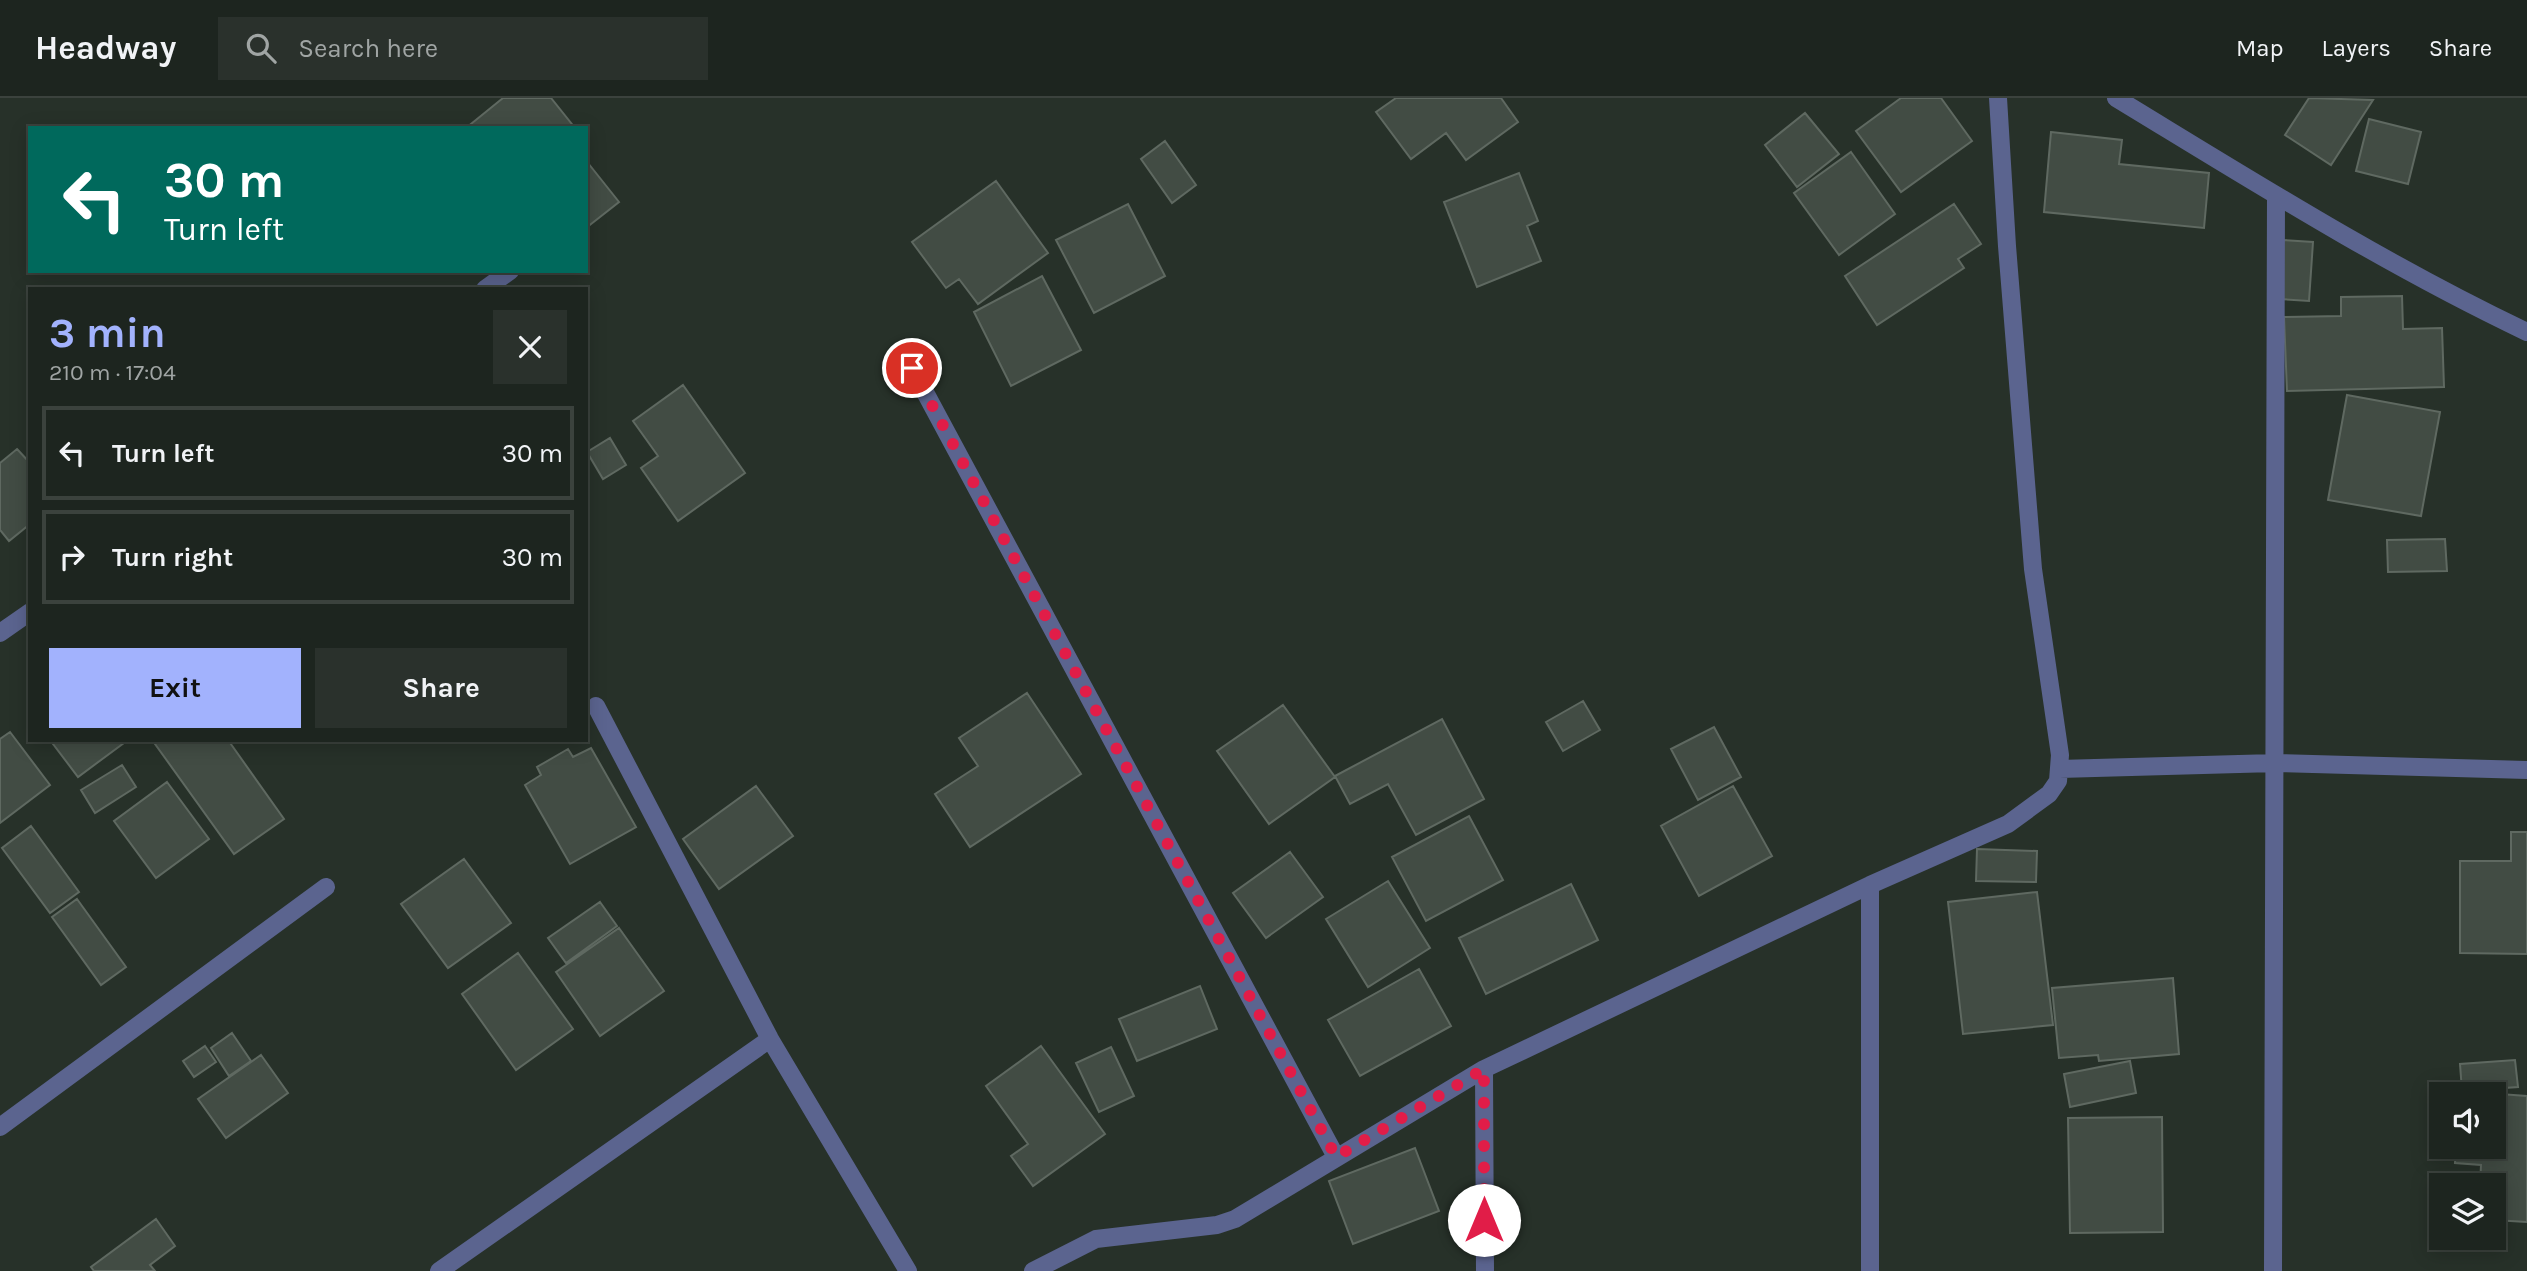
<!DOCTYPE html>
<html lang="en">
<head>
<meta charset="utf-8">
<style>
	:root { --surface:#1d251f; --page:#2a312c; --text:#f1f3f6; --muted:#a0a5a4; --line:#3b423d; --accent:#a2b2fd }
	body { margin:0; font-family:Karla,sans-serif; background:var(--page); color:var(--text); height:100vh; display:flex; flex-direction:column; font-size:26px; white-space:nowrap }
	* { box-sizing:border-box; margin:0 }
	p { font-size:23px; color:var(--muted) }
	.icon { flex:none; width:38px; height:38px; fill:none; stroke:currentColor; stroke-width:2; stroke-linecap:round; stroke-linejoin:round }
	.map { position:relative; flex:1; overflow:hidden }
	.side { position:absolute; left:28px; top:189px; width:560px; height:455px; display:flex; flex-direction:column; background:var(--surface); border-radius:0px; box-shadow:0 4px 18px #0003,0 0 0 2px var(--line) }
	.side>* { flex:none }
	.top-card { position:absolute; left:28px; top:28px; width:560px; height:147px; border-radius:0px; box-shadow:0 4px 18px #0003,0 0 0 2px var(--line); background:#00695c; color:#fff; overflow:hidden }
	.fabs { position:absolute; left:2429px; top:984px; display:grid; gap:14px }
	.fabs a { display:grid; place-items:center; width:77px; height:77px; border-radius:0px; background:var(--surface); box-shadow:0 4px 18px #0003,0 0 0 2px var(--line); font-size:35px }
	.pin { position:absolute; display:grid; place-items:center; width:60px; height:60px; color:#fff; margin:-30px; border:4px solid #fff; border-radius:50%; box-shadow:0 2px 7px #0007 }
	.me { position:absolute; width:77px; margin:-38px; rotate:0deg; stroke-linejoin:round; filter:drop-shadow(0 0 5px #0008) }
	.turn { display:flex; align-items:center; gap:24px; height:147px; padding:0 21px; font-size:32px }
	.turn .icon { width:91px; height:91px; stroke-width:2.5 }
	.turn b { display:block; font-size:49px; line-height:60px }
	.round { display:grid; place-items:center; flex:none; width:74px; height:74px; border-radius:0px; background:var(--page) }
	.head { display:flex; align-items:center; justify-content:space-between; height:119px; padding:0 21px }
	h1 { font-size:42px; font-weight:700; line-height:52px; color:var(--accent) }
	.cta { display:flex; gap:14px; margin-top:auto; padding:14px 21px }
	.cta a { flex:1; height:80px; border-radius:0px; background:var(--accent); color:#111; font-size:28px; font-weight:700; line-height:80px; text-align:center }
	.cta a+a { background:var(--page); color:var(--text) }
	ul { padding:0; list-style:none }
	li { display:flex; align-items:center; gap:21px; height:94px; margin:0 14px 10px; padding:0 7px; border:4px solid var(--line); border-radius:0px }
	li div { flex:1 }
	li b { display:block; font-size:26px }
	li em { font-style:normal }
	header { display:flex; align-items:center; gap:42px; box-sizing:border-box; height:98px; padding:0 35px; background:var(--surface); border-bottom:2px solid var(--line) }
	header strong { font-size:33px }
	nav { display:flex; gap:38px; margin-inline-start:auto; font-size:24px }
	.search { width:490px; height:63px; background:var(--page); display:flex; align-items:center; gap:18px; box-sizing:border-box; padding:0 24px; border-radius:0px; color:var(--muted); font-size:26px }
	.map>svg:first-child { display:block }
	.building { fill:#424c44; stroke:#5f6961; stroke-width:2 }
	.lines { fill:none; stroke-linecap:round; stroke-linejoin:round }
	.minor { stroke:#5b648f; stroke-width:18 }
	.route { stroke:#e11d48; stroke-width:12; stroke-dasharray:0 21.6 }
</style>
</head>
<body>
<header>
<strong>Headway</strong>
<div class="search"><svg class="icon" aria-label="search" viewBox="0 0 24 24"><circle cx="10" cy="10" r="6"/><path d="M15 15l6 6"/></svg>Search here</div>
<nav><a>Map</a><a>Layers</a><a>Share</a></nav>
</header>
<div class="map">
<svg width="2527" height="1173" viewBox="0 0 2527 1173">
	<rect width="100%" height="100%" fill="#273129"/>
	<!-- building -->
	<path class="building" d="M503,0H551L575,30H466Z
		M1396,0H1501L1518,24L1466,62L1446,35L1411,61L1376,14Z
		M1901,0H1941L1972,43L1901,94L1856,33Z
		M2309,0L2373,2L2331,67L2285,37Z
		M1805,15L1839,56L1797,89L1765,47Z
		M2369,21L2421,34L2408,86L2356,73Z
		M2051,34L2122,42L2119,66L2209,75L2204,130L2044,114Z
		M1165,43L1196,87L1172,105L1141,61Z
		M1851,54L1895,116L1839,157L1794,95Z
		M588,65L619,104L586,130V66Z
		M1519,75L1538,123L1527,128L1541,163L1477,189L1444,104Z
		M996,83L1048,155L978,206L959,181L946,190L912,144Z
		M1128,106L1165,178L1094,215L1056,142Z
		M1954,106L1981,146L1958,161L1964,170L1877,227L1845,178Z
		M2283,142L2313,144L2309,203L2279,201Z
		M1042,178L1081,252L1011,288L974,214Z
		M2402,198L2403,231L2442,230L2444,289L2287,293L2284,219L2341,218V199Z
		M683,287L745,375L678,423L641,370L658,358L633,323Z
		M2347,297L2440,314L2421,418L2328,402Z
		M610,340L626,367L603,381L587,354Z
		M17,351L30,365V426L9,443L0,432V365Z
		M2445,441L2447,473L2388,474L2387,442Z
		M1027,595L1081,676L970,749L935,696L978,668L959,640Z
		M1583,603L1600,632L1563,653L1546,624Z
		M1283,607L1335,679L1269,726L1217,653Z
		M1442,621L1484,701L1416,737L1388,686L1350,706L1335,678Z
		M1714,629L1741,679L1698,702L1671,651Z
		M10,634L50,687L0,725V641Z
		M50,642H128L78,679Z
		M161,642H228L284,721L234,756L155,646Z
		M591,650L636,729L570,766L525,687L541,677L537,669L568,651L573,659Z
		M122,667L136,689L95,715L81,692Z
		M167,684L209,741L156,780L114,723Z
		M756,688L793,738L719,791L683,741Z
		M1733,688L1772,758L1699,798L1661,728Z
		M1469,718L1503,782L1426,823L1392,759Z
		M31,728L79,794L50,815L2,750Z
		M2511,734H2527V856L2460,855V763H2511Z
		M1977,751L2037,753L2036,784L1976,783Z
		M1290,754L1323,799L1266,840L1233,795Z
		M464,761L511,825L448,870L401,806Z
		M1388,783L1430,850L1368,889L1326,821Z
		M1571,786L1598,842L1486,896L1459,840Z
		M2037,794L2053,927L1963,936L1948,804Z
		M77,801L126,869L101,887L52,819Z
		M600,804L617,828L566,865L548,840Z
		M619,830L664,893L600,938L556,874Z
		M518,855L573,931L516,972L462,896Z
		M1419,871L1451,928L1360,978L1328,922Z
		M2173,880L2179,956L2099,963L2098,957L2059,960L2052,890Z
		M1200,888L1217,931L1137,963L1119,921Z
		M232,935L251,963L229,978L211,950Z
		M205,948L216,964L194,979L183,963Z
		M1041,948L1105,1036L1033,1088L1011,1058L1028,1046L986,988Z
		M1111,949L1134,998L1099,1014L1076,965Z
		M261,957L288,995L226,1040L198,1001Z
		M2515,962L2518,989L2462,993L2460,966Z
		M2130,963L2136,995L2070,1009L2064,976Z
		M2459,993L2527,998V1124L2494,1122V1087H2480L2481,1067L2455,1065L2456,1048H2494V996H2459Z
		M2162,1019L2163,1134L2070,1135L2068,1020Z
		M1415,1050L1439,1113L1353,1146L1329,1083Z
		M156,1121L175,1148L150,1167L155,1173H94L91,1169Z"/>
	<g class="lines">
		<!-- minor -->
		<path class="minor" d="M2116,0C2251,82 2384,166 2527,234
			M485,191L510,173
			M912,270L1336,1059
			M0,535L30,514
			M596,608L770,941L908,1173
			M2059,671L2275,665L2527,672
			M1870,787V1173
			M1484,971L1485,1173
			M0,1029L326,789
			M439,1173L770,941
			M1033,1173L1096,1141L1217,1127L1235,1121L1484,971L1870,787L2008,726L2049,696L2058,683L2060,657L2033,471L2007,148L1998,0
			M2273,1173L2276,97"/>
	</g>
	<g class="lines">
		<!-- route -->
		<path class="route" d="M912,270L1336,1059L1484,971V1122"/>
	</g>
</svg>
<div class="fabs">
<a><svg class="icon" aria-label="sound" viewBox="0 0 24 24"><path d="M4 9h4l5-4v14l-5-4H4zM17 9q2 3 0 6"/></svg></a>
<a><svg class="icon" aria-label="layers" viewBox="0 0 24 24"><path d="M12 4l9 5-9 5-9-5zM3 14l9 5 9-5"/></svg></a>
</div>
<div class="pin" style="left:912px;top:270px;background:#d93025"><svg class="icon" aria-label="arrive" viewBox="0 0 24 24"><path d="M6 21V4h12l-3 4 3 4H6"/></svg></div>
<svg class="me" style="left:1484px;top:1122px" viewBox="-20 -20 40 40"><circle r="19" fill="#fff"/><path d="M0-13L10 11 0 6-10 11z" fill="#e11d48"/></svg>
<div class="top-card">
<div class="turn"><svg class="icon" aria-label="left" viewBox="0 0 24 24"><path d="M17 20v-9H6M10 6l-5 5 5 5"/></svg><div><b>30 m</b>Turn left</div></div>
</div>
<section class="side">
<div class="head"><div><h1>3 min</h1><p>210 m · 17:04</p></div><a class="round"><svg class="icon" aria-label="close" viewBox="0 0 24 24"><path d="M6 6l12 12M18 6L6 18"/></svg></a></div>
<ul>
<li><svg class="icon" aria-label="left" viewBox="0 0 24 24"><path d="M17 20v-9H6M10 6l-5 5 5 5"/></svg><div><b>Turn left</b></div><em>30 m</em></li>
<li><svg class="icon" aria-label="right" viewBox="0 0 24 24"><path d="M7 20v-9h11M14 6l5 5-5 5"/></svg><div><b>Turn right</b></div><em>30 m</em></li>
</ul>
<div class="cta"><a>Exit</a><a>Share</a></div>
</section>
</div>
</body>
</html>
